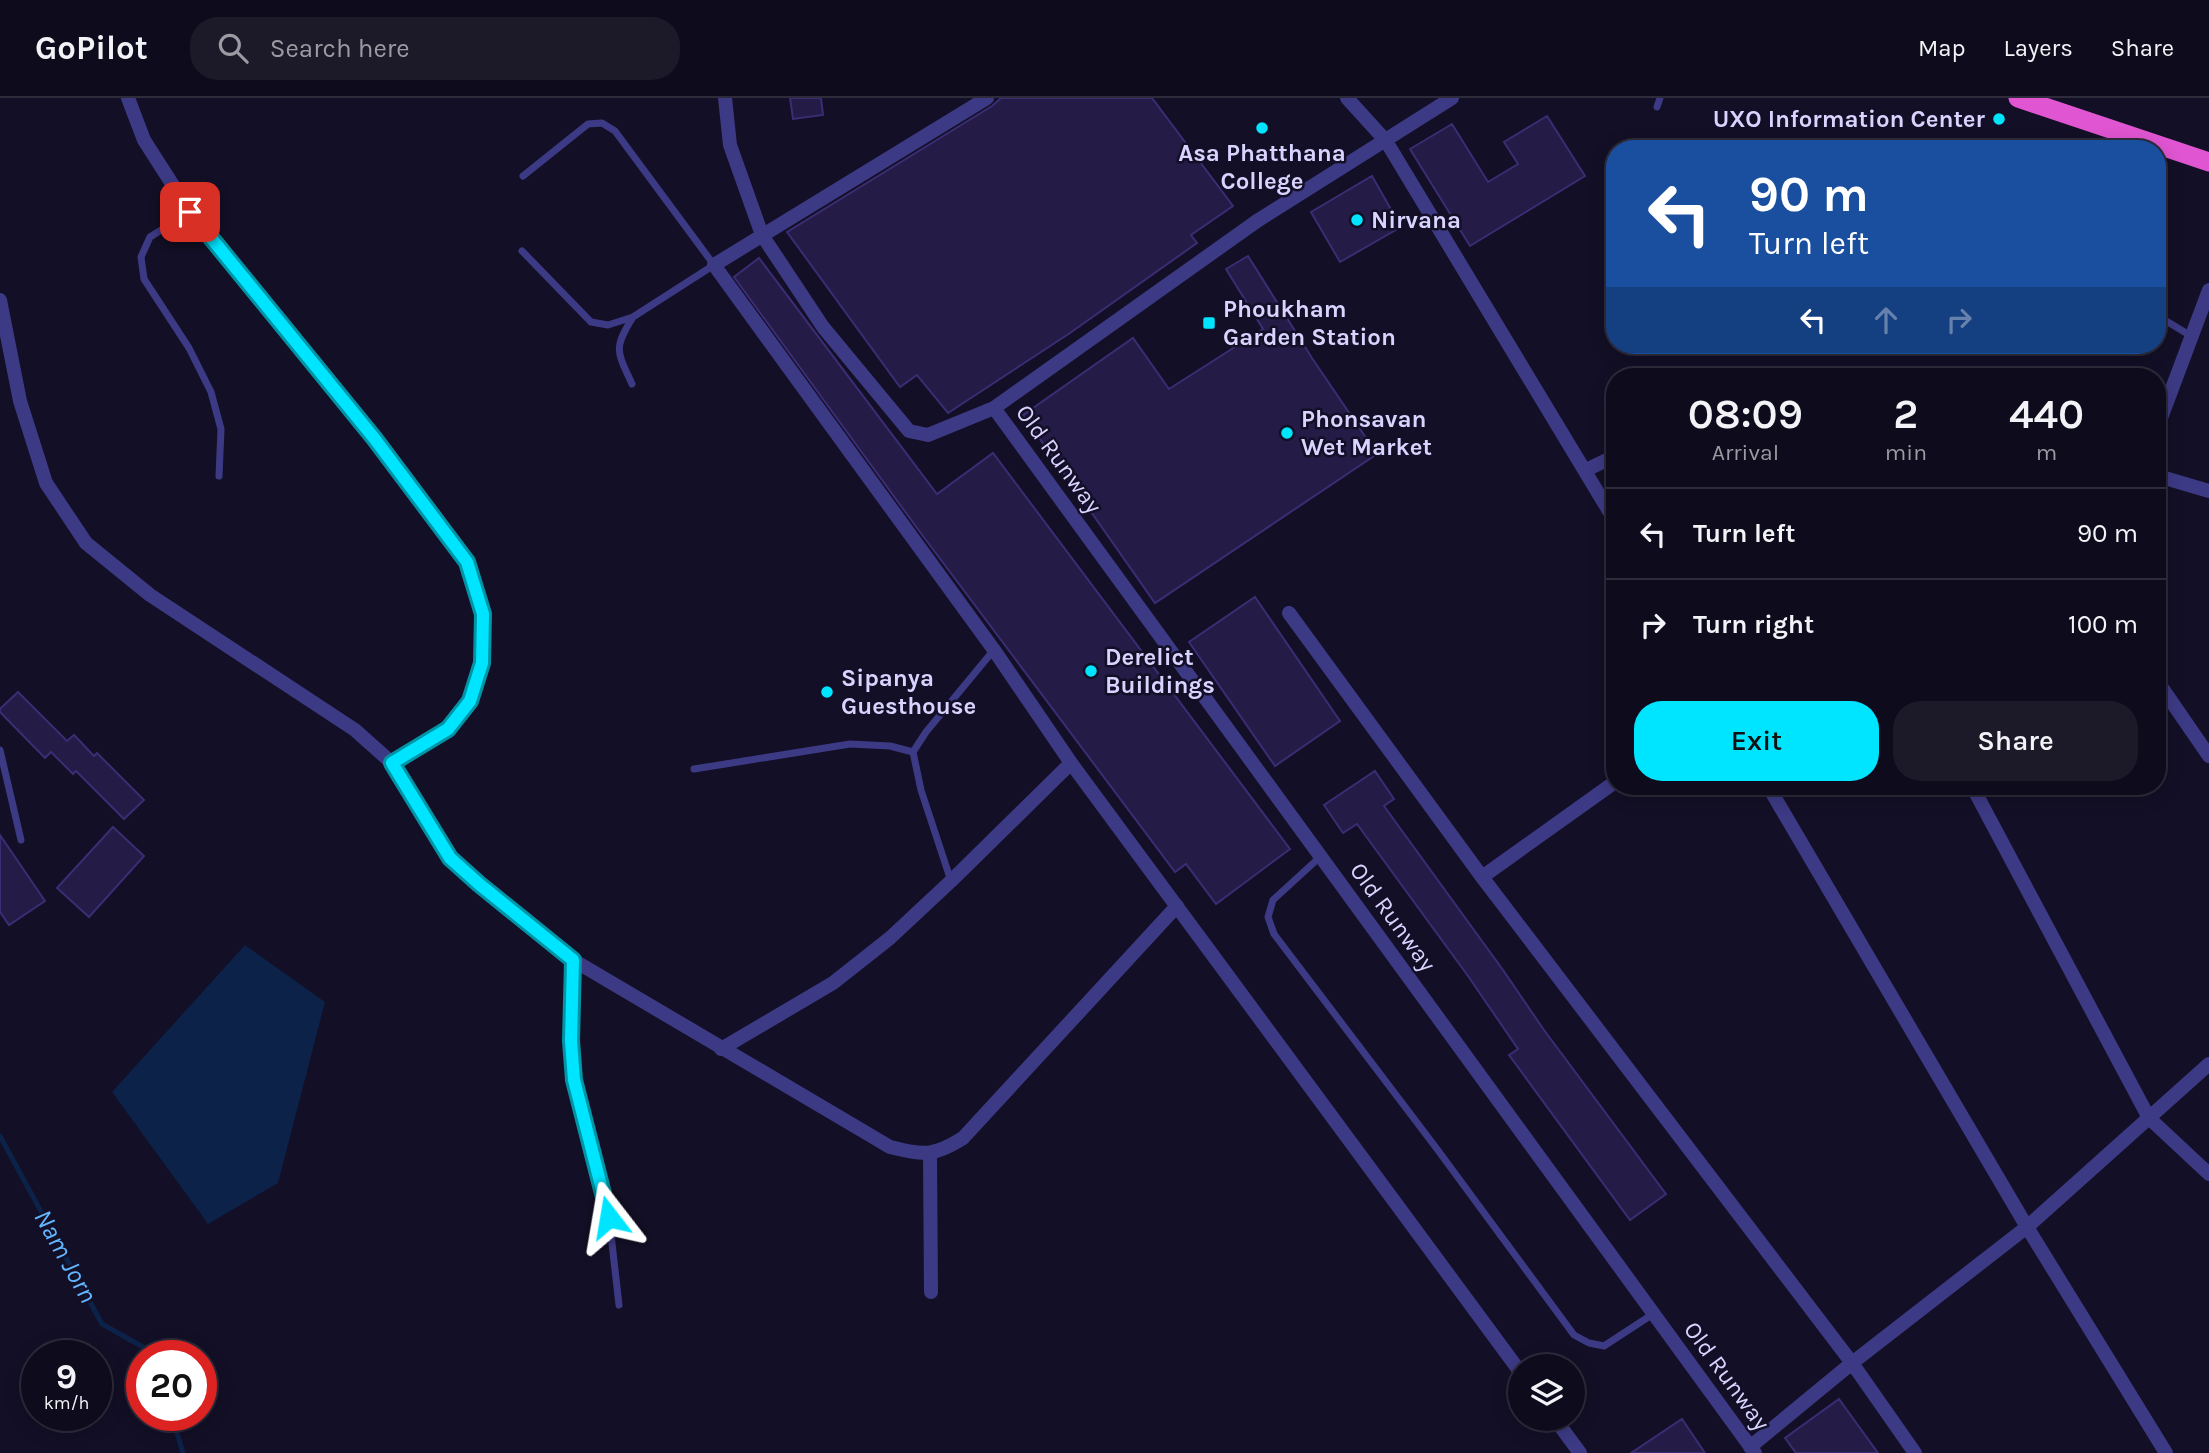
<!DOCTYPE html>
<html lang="en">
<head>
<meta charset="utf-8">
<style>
	:root { --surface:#0e0b1c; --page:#1c1929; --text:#f1f3f6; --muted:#9b9ba3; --line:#2e2b3b; --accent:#00e5ff }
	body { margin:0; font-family:Karla,sans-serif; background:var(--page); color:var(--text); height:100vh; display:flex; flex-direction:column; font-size:26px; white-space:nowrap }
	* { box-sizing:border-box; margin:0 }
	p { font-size:23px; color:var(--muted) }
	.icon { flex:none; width:38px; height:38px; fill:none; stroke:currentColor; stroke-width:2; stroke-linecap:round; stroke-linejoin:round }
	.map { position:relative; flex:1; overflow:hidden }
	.drawer { position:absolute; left:1606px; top:270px; width:560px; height:427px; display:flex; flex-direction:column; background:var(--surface); border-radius:28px; box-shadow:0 4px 18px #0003,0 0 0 2px var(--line) }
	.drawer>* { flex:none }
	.hud { position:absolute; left:1606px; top:42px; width:560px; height:214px; border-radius:28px; box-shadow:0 4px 18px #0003,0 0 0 2px var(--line); background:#1a4fa0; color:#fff; overflow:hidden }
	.controls { position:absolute; left:1508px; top:1256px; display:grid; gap:14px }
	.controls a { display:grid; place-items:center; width:77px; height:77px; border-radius:50%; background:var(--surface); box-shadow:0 4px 18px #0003,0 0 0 2px var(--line); font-size:35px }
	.speed { position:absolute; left:21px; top:1242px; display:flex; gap:14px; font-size:35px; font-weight:700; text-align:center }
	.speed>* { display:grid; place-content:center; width:91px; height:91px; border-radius:50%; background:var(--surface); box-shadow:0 4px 18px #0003,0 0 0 2px var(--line); line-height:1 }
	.speed small { font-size:18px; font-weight:400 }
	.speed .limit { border:10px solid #d22; background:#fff; color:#111 }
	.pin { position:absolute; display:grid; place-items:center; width:60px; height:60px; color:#fff; margin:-30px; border-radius:14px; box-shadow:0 4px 10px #0006 }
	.me { position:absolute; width:77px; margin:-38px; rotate:346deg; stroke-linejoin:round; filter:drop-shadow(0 0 5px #0008) }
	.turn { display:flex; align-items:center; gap:24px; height:147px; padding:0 28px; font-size:32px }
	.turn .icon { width:91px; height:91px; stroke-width:2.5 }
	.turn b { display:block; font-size:49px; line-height:60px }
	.lanes { display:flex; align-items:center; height:66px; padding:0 28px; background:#0003; justify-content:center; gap:35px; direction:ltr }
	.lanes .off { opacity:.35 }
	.eta { display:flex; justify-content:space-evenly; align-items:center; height:119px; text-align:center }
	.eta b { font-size:42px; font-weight:600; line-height:49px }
	.cta { display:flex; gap:14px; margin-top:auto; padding:14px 28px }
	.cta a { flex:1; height:80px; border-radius:28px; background:var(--accent); color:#111; font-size:28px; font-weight:600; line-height:80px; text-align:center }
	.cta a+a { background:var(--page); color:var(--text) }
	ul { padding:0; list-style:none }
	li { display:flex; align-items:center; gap:21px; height:91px; padding:0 28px; border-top:2px solid var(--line) }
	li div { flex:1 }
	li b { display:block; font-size:26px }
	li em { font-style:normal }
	header { display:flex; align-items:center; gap:42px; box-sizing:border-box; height:98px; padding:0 35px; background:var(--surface); border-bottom:2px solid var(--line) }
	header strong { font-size:33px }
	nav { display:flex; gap:38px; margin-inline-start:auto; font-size:24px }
	.search { width:490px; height:63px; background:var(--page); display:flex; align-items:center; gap:18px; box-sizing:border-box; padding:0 24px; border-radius:28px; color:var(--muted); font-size:26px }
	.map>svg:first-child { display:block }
	.water { fill:#0c2248 }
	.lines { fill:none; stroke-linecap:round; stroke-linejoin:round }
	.stream { stroke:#0c2248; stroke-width:5 }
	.building { fill:#241b47; stroke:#3b2d73; stroke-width:2 }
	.service { stroke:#3d3a85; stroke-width:7 }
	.minor { stroke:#3d3a85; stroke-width:14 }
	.trunk { stroke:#e055d1; stroke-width:19 }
	.route-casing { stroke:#0095a6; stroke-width:18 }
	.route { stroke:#00e5ff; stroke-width:12 }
	.poi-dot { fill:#00e5ff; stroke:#130f26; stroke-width:2.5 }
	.labels { text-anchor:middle; stroke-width:5; stroke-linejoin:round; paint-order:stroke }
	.poi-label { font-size:24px; font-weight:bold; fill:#d9d4ff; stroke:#130f26; text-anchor:start }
	.street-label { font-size:24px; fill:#d9d4ff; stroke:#130f26 }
	.water-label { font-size:26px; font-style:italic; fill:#62b6ff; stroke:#130f26 }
</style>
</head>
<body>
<header>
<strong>GoPilot</strong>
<div class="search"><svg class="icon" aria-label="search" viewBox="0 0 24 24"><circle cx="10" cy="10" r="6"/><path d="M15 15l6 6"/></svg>Search here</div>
<nav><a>Map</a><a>Layers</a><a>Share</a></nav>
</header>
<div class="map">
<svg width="2209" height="1355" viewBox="0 0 2209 1355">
	<rect width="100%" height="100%" fill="#130f26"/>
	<!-- water -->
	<path class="water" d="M245,847L325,904L278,1085L208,1126L112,994Z"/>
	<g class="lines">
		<!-- stream -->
		<path class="stream" d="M0,1038L102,1226L152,1254L154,1258
			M172,1318L183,1355"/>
	</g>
	<!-- building -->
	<path class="building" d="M790,0H821L823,17L793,21Z
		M1001,0H1152L1233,108L1191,137L1197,145L1070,235L948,315L917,277L900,289L787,134L992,8Z
		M1547,18L1585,78L1470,148L1410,51L1452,26L1488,84L1518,66L1504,44Z
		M1372,78L1401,129L1340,164L1311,114Z
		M1248,158L1312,260L1377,356L1155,505L1023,317L1133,240L1169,291L1263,231L1226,171Z
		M759,160L937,396L993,355L1290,751L1216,806L1186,766L1175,774L917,430L734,179Z
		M1255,499L1340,623L1275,668L1189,544Z
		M18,594L67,643L74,637L94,658L97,655L144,702L124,721L76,673L73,676L51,654L45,660L0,614V611Z
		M1375,673L1394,701L1384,708L1503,872L1544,932L1666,1096L1630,1122L1509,957L1518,951L1468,878L1357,726L1343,735L1324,707Z
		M113,729L144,758L89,819L57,790Z
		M0,737L45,803L9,827L0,814Z
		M1839,1301L1878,1355H1796L1785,1340Z
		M1682,1321L1705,1355H1631Z"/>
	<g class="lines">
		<!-- service -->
		<path class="service" d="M1657,9L1660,0
			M190,114L150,139L141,159L144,181L189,250L211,294L221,331L219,378
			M522,153L591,224L608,227L633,219L714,167L615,33L602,25L588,26L523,78
			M2158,218L2191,238
			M632,286C617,253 613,251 633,219
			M0,652L21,742
			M694,671L850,646L890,648L913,654
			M1320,759L1273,802L1268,819L1274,836L1437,1051L1574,1237L1589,1245L1604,1248L1653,1216
			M951,783L921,692L913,654L926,634L993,553
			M573,862L571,943L574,982L609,1119L619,1207"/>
		<!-- minor -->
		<path class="minor" d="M128,0L144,42L190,114L374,340L467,464L483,516L482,565L470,603L448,631L392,665
			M725,0L730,47L762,137L823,229L909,333L928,337L994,310L1257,123L1452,0
			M987,0L714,167L994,552L1071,665L1521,1275
			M1347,0L1386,43L1615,423
			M0,202L20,303L46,385L86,445L150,497L355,632L392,665L450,760L479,786L573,862L890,1049C924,1057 933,1059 963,1040L1177,808
			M994,310L1755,1355
			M2158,328L2209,192
			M1586,372L1615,358
			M2158,378L2209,393
			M1289,515L1482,779L1852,1265L1915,1355
			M2158,584L2209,658
			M1768,688L2027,1129L2166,1355
			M1972,688L2149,1020L2209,1076
			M1482,779L1615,684
			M721,951L833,885L890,840L951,783L1071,665
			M930,1055L931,1194
			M1555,1321L1580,1355
			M1750,1349L1852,1265L2027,1129L2209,966"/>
		<!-- trunk -->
		<path class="trunk" d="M2018,0L2209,64"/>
	</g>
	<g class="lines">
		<defs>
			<path id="route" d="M190,114L374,340L467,464L483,516L482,565L470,603L448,631L392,665L450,760L479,786L573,862L571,943L574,982L609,1119"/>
		</defs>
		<!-- route casing -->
		<use href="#route" class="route-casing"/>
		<!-- route -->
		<use href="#route" class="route"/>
	</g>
	<!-- markers -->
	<g class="poi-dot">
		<circle cx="1999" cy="21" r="7"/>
		<circle cx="1262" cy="30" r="7"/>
		<circle cx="1357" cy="122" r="7"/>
		<rect x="1202" y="218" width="14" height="14" rx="3.5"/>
		<circle cx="1287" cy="335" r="7"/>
		<circle cx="1091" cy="573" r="7"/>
		<circle cx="827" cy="594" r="7"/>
	</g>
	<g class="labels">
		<!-- poi labels -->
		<g class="poi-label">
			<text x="1985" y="29" text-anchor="end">UXO Information Center</text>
			<text x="1262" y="63" text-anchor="middle">Asa Phatthana<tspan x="1262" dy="28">College</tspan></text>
			<text x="1371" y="130">Nirvana</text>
			<text x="1223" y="219">Phoukham<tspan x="1223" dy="28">Garden Station</tspan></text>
			<text x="1301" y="329">Phonsavan<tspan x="1301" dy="28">Wet Market</tspan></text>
			<text x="1105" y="567">Derelict<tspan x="1105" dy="28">Buildings</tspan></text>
			<text x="841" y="588">Sipanya<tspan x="841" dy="28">Guesthouse</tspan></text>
		</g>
		<!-- street labels -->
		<g class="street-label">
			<text transform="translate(1059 361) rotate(54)" y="8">Old Runway</text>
			<text transform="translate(1393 819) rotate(54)" y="8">Old Runway</text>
			<text transform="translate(1727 1278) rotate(54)" y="8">Old Runway</text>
		</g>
		<!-- water labels -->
		<g class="water-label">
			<text transform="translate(66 1158) rotate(61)" y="9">Nam Jorn</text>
		</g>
	</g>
</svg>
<div class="controls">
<a><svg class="icon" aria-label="layers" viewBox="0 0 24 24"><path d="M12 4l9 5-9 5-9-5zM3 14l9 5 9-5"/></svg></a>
</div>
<div class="speed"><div>9<small>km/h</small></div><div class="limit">20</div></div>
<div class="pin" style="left:190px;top:114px;background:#d93025"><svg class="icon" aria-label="arrive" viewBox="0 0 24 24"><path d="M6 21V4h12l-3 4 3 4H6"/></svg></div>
<svg class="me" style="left:609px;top:1119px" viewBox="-20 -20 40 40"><path d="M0-17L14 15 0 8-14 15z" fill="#00e5ff" stroke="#fff" stroke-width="4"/></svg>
<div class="hud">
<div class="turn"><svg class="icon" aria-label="left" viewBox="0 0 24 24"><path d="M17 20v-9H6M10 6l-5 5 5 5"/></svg><div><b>90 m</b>Turn left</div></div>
<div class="lanes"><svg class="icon" aria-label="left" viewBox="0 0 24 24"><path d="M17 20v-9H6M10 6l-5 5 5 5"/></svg><svg class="icon off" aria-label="ahead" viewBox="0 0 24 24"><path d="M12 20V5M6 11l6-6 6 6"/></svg><svg class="icon off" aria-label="right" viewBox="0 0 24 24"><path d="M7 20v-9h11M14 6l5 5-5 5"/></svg></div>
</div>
<section class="drawer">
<div class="eta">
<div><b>08:09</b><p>Arrival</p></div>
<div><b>2</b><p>min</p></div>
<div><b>440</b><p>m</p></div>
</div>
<ul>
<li><svg class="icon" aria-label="left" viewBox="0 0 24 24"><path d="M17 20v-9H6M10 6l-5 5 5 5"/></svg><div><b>Turn left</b></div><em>90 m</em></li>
<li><svg class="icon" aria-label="right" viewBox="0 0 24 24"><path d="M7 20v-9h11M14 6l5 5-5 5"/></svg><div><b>Turn right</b></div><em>100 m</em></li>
</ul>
<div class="cta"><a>Exit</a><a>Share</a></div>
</section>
</div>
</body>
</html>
